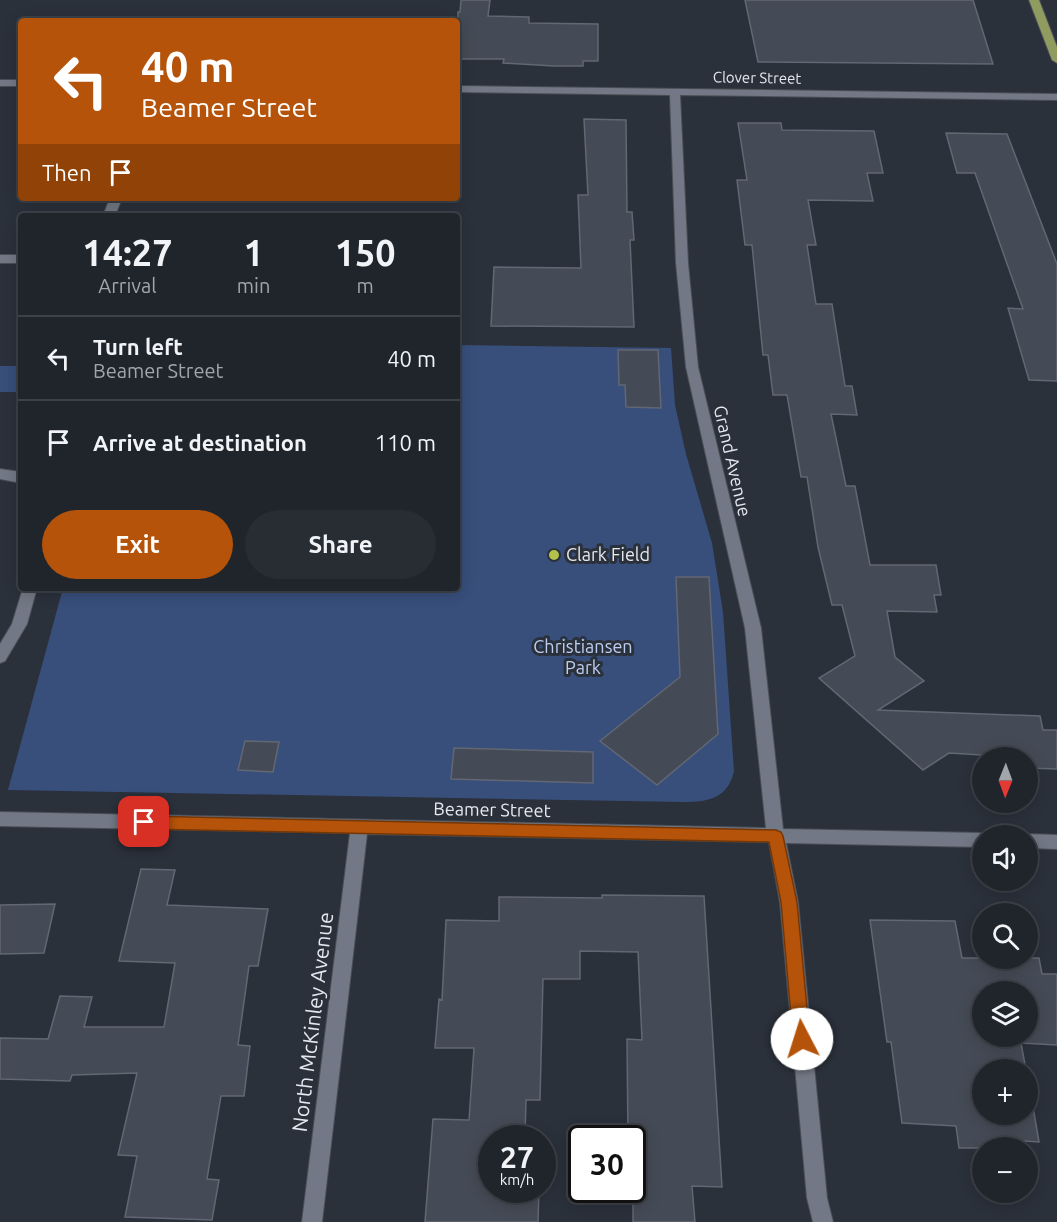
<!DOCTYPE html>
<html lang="en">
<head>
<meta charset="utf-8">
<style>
	:root { --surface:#20252c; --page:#282d34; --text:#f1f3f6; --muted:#a2a5a9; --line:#3d4248; --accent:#b45309 }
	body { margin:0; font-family:Ubuntu,sans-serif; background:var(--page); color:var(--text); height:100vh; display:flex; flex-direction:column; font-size:22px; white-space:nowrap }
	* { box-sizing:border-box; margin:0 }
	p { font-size:20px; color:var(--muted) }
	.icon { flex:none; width:33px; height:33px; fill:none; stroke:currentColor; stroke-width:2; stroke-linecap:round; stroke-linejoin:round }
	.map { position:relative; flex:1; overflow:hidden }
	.panel { position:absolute; left:18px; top:213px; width:442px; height:378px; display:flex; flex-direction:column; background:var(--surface); border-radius:6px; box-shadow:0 3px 15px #0003,0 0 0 2px var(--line) }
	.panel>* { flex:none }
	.banner { position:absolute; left:18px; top:18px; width:442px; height:183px; border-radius:6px; box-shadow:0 3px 15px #0003,0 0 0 2px var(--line); background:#b45309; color:#fff; overflow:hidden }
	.needle { width:39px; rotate:181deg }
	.controls { position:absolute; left:972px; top:747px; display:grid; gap:12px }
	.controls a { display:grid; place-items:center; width:66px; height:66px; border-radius:50%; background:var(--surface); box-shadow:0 3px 15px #0003,0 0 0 2px var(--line); font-size:30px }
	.speed { position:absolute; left:478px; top:1125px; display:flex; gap:12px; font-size:30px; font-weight:700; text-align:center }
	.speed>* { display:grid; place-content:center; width:78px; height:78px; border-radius:50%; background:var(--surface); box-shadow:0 3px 15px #0003,0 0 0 2px var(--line); line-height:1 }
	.speed small { font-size:15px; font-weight:400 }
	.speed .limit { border:3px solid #111; border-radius:9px; background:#fff; color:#111 }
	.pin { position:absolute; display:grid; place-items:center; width:51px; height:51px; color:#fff; margin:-26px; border-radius:12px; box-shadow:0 3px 9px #0006 }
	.me { position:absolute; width:66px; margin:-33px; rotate:355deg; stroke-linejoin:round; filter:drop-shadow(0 0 4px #0008) }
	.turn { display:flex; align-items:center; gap:21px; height:126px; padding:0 24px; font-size:27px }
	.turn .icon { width:78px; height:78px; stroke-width:2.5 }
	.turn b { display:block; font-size:42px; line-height:51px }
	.then { display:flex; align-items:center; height:57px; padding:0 24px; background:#0003; gap:12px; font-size:22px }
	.eta { display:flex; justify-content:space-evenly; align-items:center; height:102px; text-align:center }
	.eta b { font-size:36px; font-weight:600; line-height:42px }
	.primary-button { display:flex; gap:12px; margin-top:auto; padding:12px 24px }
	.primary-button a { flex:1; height:69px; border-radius:36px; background:var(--accent); color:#fff; font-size:24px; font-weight:600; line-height:69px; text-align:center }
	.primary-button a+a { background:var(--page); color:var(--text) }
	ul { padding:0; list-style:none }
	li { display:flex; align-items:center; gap:18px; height:84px; padding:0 24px; border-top:2px solid var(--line) }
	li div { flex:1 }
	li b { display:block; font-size:22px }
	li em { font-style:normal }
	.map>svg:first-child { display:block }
	.green { fill:#384e7b }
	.building { fill:#454b56; stroke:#616773; stroke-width:1.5; fill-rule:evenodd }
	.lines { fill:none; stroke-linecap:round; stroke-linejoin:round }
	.minor-casing { stroke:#4a4f57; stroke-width:2 }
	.major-casing { stroke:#4a4f57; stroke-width:2 }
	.minor { fill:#727885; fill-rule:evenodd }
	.major { fill:#909b60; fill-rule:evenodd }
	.route { fill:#b45309; stroke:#753606; stroke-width:1.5 }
	.poi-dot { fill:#b3c24b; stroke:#2b313b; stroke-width:2 }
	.labels { text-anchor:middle; stroke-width:6; stroke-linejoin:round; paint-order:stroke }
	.far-street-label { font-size:15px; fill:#e4e8ef; stroke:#2b313b }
	.street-label { font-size:18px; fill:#e4e8ef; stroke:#2b313b }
	.poi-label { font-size:18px; fill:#e4e8ef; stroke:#2b313b; text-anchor:start }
	.park-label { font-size:18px; fill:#bccef2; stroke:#2b313b }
	.near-street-label { font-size:21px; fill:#e4e8ef; stroke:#2b313b }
</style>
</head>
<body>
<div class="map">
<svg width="1057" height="1222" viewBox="0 0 1057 1222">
	<rect width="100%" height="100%" fill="#2b313b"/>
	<!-- green -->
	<path class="green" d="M458,345L671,348L675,405L686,454L712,543L723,612L734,771C728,798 709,802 684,802L8,790L63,588H458Z
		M0,366H21V392H0Z"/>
	<!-- building -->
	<path class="building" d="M461,0H490L488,16L529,17V23L598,24V61H583V66H554L503,63L504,59H458V12H460Z
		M745,0H973L993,64L758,62Z
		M584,119L626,120L627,212H632L634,240H630L634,327L491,326L494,267L581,268L578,195H588Z
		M738,123H781L782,130L874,131L883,173H867L873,201L808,200L816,245H807L816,304H832L845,386H852L857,415L831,414L846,486H855L870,565H936L941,595H934L937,612L887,611L895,657L924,681L878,710L1040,716L1043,730H1057V769L1028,768V758L949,753L923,770L819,678L855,656L842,605H832L818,547L807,477H801L787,395H773L768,355H763L752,245H745L737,180H747Z
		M946,133L1007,134L1057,264V381L1029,380L1008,308L1023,309L975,173H957Z
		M618,350H658L661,408L626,407L625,385H619Z
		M676,577H709L718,734L657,785L600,741L680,677Z
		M245,741L279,742L273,772L238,770Z
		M454,748L593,752V783L451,779Z
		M141,869L175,870L167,905L268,909L258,966H249L238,1045L250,1046L244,1096H221L207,1179L219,1180L212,1220L125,1217L137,1156L118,1155L137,1073L72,1075L70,1081L0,1079V1038L48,1039L60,996L92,997L84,1027H164L175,963L119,961Z
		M602,895L704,896L722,1187L692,1186L695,1222H633V1138H628L627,1039L642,1040L638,952L580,951V979H543L540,1100H526L525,1138H492V1190H539L538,1222H425L433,1119L469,1120L474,1048H435L439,999L442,1000L446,920L499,921V897L602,898Z
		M55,904L44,953L0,954V905Z
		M870,920L955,921L962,958H1039L1042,974H1057V1045L1021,1043L1026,1070H982V1114H1028V1078L1039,1142L1006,1140L1007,1148H959L956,1126L902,1123L891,1042H887ZM982,992H1028V1036H982Z"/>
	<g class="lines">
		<defs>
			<path id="minor" d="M0,80H21V86H0Z
				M458,86L1057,94V100L680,95L688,263L698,367L761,628L783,829L982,833L988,836H982V847L786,843L798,902L827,1198L833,1222H813L807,1198L780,902L769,842L367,834L322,1222H302L350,833L0,826V812L766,828L745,628L686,367L676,263L670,95L458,92Z
				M110,198H122L115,216H103Z
				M0,255H21V263H0Z
				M0,469L21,472V483L0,479Z
				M23,588H37L27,624L5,661L0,663V644L12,624Z
				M1028,834L1057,835V849L1028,848V836H1024Z"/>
			<path id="major" d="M1029,0H1039L1057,47V63L1052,60Z"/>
		</defs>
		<!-- minor casing -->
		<use href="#minor" class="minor-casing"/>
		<!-- major casing -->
		<use href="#major" class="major-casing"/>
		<!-- minor -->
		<use href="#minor" class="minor"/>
		<!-- major -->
		<use href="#major" class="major"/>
	</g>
	<!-- route -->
	<path class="route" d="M144,816L776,830L781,832L783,836L797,902L810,1039L808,1044L802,1047L796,1044L793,1039L781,902L769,842L144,829L138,827L136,822L138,818Z"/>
	<!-- markers -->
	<circle class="poi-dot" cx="554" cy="555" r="6"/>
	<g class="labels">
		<!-- far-street labels -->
		<g class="far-street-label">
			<text transform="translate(757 78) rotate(1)" y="5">Clover Street</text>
		</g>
		<!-- street labels -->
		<g class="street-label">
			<text transform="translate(732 461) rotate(77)" y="6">Grand Avenue</text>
			<text transform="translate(492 810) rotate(1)" y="6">Beamer Street</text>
		</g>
		<!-- poi labels -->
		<g class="poi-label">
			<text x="566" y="561">Clark Field</text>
		</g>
		<!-- park labels -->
		<g class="park-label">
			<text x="583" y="653">Christiansen<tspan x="583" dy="21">Park</tspan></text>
		</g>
		<!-- near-street labels -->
		<g class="near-street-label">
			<text transform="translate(313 1022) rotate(-83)" y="7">North McKinley Avenue</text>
		</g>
	</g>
</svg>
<div class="controls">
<a><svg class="needle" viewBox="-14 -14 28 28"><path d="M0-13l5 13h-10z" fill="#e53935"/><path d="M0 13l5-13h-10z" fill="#a2a5a9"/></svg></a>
<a><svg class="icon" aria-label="sound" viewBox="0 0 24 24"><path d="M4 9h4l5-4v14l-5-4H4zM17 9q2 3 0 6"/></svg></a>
<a><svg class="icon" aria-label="search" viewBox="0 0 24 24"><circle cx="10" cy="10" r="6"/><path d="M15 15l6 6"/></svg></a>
<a><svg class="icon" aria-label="layers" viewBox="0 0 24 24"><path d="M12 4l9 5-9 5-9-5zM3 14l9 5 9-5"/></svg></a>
<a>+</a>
<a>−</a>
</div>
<div class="speed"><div>27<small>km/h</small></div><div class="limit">30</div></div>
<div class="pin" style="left:144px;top:822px;background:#d93025"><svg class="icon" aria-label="arrive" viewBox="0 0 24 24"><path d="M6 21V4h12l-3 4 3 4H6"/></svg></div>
<svg class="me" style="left:802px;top:1039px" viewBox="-20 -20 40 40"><circle r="19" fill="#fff"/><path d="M0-13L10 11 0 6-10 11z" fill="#b45309"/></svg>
<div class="banner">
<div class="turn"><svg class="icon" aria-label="left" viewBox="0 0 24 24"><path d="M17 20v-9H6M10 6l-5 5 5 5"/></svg><div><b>40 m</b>Beamer Street</div></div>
<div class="then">Then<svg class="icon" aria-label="arrive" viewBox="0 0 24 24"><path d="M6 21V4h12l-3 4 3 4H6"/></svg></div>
</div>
<section class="panel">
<div class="eta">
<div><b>14:27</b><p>Arrival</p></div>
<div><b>1</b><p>min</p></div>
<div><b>150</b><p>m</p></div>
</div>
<ul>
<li><svg class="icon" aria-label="left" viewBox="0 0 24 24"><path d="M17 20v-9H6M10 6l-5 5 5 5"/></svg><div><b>Turn left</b><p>Beamer Street</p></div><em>40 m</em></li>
<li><svg class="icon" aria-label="arrive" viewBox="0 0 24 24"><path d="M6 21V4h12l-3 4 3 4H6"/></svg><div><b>Arrive at destination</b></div><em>110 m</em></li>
</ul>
<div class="primary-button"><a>Exit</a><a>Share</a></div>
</section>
</div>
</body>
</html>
